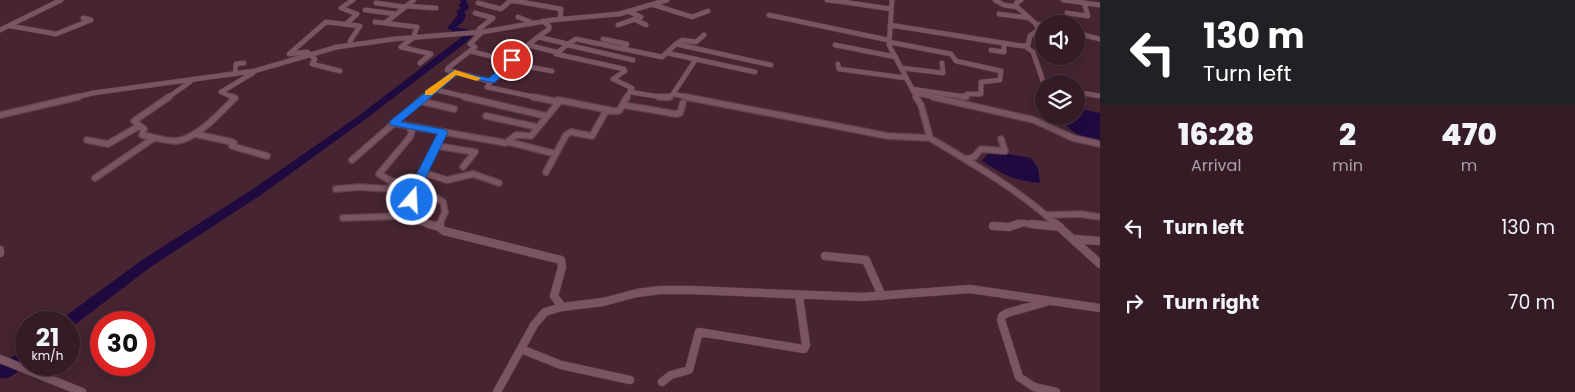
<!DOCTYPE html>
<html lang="en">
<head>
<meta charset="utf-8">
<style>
	:root { --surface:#341b26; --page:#3f2832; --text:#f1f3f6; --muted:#a9a1a7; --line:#4e3943 }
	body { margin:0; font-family:Poppins,sans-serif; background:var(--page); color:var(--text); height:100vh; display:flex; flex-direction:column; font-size:19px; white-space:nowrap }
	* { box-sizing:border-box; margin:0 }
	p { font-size:16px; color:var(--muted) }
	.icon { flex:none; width:28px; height:28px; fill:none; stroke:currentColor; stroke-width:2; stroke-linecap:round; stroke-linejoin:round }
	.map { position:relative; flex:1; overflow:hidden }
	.drawer { display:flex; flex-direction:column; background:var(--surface); width:475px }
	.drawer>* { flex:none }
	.top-card { background:#202124; color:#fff; overflow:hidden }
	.fabs { position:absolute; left:1035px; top:15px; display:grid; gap:10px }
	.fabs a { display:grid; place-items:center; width:50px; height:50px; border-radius:50%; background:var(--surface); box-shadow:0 2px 12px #0003,0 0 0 1px var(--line); font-size:25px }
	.speed { position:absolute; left:15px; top:311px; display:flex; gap:10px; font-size:25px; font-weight:700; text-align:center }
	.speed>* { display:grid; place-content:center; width:65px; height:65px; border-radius:50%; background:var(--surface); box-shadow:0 2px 12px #0003,0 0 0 1px var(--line); line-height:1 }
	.speed small { font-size:12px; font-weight:400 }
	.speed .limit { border:8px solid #d22; background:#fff; color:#111 }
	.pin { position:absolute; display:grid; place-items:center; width:42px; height:42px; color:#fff; margin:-21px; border:2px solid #fff; border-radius:50%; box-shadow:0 1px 5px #0007 }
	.me { position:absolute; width:55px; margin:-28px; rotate:19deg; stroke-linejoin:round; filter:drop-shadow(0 0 4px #0008) }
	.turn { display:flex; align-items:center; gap:18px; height:105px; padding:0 20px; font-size:22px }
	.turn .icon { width:65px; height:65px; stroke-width:2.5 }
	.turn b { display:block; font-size:35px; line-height:42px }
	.eta { display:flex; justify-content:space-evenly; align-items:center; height:85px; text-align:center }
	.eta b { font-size:30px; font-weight:800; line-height:35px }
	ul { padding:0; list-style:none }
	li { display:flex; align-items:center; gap:15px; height:75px; padding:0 20px }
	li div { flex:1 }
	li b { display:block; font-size:19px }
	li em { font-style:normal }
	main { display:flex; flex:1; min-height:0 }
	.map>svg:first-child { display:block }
	.water { fill:#1f0a40 }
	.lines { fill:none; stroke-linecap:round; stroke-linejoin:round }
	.river { fill:#1f0a40; fill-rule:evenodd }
	.minor-far2-casing { stroke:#5e424d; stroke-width:5.5 }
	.minor-far1-casing { stroke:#5e424d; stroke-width:8 }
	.minor-casing { stroke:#5e424d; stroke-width:9 }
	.minor-far2 { stroke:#7a5462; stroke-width:4.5 }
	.minor-far1 { stroke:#7a5462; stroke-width:5.5 }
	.minor { stroke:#7a5462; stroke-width:8 }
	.route { fill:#1a73e8; stroke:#114b97 }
	.slow { fill:#f59e0b }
</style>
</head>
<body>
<main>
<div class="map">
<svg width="1100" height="392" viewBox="0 0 1100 392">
	<rect width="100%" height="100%" fill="#462432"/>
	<!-- water -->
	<path class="water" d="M1076,108L1100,113V140C1080,139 1070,131 1058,116H1076Z
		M990,151L1031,158L1038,168L1040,183C1013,180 1005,176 982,161Z"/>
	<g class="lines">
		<!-- river -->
		<path class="river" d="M460,0H466L469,8L464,12L466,15L463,22L456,27L470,30L473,35L464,44L363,121L261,195L152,266L73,326L69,327V322H61L63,318L142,260L253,189L357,117L458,40L465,34H457L447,28L458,15L456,11L461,8L458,5L461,3Z
			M26,349V364C19,370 10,381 0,378V364L2,365L21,351Z"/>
		<defs>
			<path id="minor-far2" d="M510,0L561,9L560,19
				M827,0L844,2
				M845,0L844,2L891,9
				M892,0L889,45L917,98
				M995,0L1004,5L1017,7
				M1021,0L1016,3L1017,7L1036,24
				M1063,0L1100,5
				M376,3L405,7
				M478,3L501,9L511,0
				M654,5L692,17L708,11
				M406,6L436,8
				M365,10L396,14
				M1067,13L1088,16L1084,3
				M999,14L1029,18
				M769,15L888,40
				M518,17L533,23
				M634,19L646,25
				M543,21L549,26V29L538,37L568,44L576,39L662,57L676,44L771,65
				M375,22L417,27L413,38L401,47L431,54L420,63
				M385,23L414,0
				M346,24L357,14L341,8L353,0
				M618,25L641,17L630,12
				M890,25L1022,46L1028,45L1030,36L1038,30L1036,24L1044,25
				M11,26L56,34L91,20L83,18
				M0,30L61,0
				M1076,33L1100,39
				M538,37L528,45L556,52
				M603,39L627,44L623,49
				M889,42L951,54L956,61L1001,71L1000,80L981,82V94H967L966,97L912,89
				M568,44L556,54L624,69L625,71L613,79L632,88L626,98
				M676,44L682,40L696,42L704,35
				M568,45L633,60
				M835,45L896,57
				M1025,46L1033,52L1044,84
				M991,50L1004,52V43
				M470,51L514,62L489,81L447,70L448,68L475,47L470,44L482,32L479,29L493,18L475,13
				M667,53L755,72
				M513,64L552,71
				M838,64L839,69L906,78
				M902,68L943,73L942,63
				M340,71L312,64L315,59L307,52L289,54L326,22L360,26L350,41L351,45
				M235,74L236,64L244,63
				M491,81L487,87L539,98
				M433,89L470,98
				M630,92L667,98
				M1076,92L1100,96
				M915,93L939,98
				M673,94L692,98
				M73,98L93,93L254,71L337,47L394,39L482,32L552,20L619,14L667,0
				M167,98L190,82
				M235,98L221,92L253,73
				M423,98L455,72
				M668,98L673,94L696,59"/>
			<path id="minor-far1" d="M169,97L134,121L144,129L142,135C153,137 166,141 176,141C196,140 222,111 235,98L232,97
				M465,97L546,116
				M659,97H670
				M686,97L888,136L930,138
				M916,97L921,105L930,138C975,165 1019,190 1057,225
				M933,97L1034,120L1073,138L1100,144
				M963,97H966
				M558,100L609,110
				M420,101L454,109
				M623,105L676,114L680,113L683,103
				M0,115L78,97
				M486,116L537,127
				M393,123L506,143L516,135L531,136L559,102L533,97
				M409,127L412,131L410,137L379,174L391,181L417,186
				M195,134L232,142L234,143L232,146L267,156
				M87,140L108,144L139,126
				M509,142L556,154
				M437,146L475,152L463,167
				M967,159L974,157L981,149L1005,151L1001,139
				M352,160L424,97
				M546,172L566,135L571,132L592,136L606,111H619L627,97
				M424,173L447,180L473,174L499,183
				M95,178L154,138
				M336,189L360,187L389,189L393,181
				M1047,215L1080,214L1100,217
				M399,216L433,225
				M343,218L402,216L421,190
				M439,225L445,212L443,202L417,186L443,132
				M1014,225L1021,223L1043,225"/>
			<path id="minor" d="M428,224L439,227
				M440,224L439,227L444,231L561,260L562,267L554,296L562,307
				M1031,224L1060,227
				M1056,224L1100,264
				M993,226L1009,227L1018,224
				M1075,239L1100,241
				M0,250V253
				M825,256L866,260L882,296
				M1046,302L1007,313L1002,316L1001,320L1019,377L1034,387L1056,392
				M521,349L561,365L630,380
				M0,359L82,392
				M662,382L671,375L689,370L699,332L804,349L806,345L799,296
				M497,392L534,325L545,312L562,307L603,302L637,293L660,290H691L862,297L970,289L1100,308"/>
		</defs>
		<!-- minor-far2 casing -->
		<use href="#minor-far2" class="minor-far2-casing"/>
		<!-- minor-far1 casing -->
		<use href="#minor-far1" class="minor-far1-casing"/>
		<!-- minor casing -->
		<use href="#minor" class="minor-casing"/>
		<!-- minor-far2 -->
		<use href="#minor-far2" class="minor-far2"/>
		<!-- minor-far1 -->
		<use href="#minor-far1" class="minor-far1"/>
		<!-- minor -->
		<use href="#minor" class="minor"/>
	</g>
	<!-- route -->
	<path class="route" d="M512,58L517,60L516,65L494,83L457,75L401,122L443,129L448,132L423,183V185L426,190L416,203H408L406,200L415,190L411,186L412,183L437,134L390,125V121L452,71L489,78Z"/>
	<!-- slow -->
	<path class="slow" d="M455,70L481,78L477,81L456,75L432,95H425V91Z"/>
</svg>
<div class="fabs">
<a><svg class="icon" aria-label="sound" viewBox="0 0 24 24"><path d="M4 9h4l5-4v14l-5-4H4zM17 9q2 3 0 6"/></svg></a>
<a><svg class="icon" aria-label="layers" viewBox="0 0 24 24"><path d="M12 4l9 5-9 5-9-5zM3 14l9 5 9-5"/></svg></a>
</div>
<div class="speed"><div>21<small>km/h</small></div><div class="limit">30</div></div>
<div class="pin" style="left:512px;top:60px;background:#d93025"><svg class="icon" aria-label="arrive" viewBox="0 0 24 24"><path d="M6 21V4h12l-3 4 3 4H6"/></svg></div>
<svg class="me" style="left:412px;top:200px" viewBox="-20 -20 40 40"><circle r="17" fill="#1a73e8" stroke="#fff" stroke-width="3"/><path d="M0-11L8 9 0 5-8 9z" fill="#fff"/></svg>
</div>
<section class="drawer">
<div class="top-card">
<div class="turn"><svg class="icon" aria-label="left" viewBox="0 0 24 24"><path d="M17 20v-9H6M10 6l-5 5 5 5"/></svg><div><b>130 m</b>Turn left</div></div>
</div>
<div class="eta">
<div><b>16:28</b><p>Arrival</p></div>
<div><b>2</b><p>min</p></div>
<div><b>470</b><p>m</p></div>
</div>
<ul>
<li><svg class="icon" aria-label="left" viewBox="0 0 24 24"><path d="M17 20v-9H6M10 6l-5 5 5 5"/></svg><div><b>Turn left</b></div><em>130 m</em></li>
<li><svg class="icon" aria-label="right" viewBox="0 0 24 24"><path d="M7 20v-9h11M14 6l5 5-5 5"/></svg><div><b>Turn right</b></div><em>70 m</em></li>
</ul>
</section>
</main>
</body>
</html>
